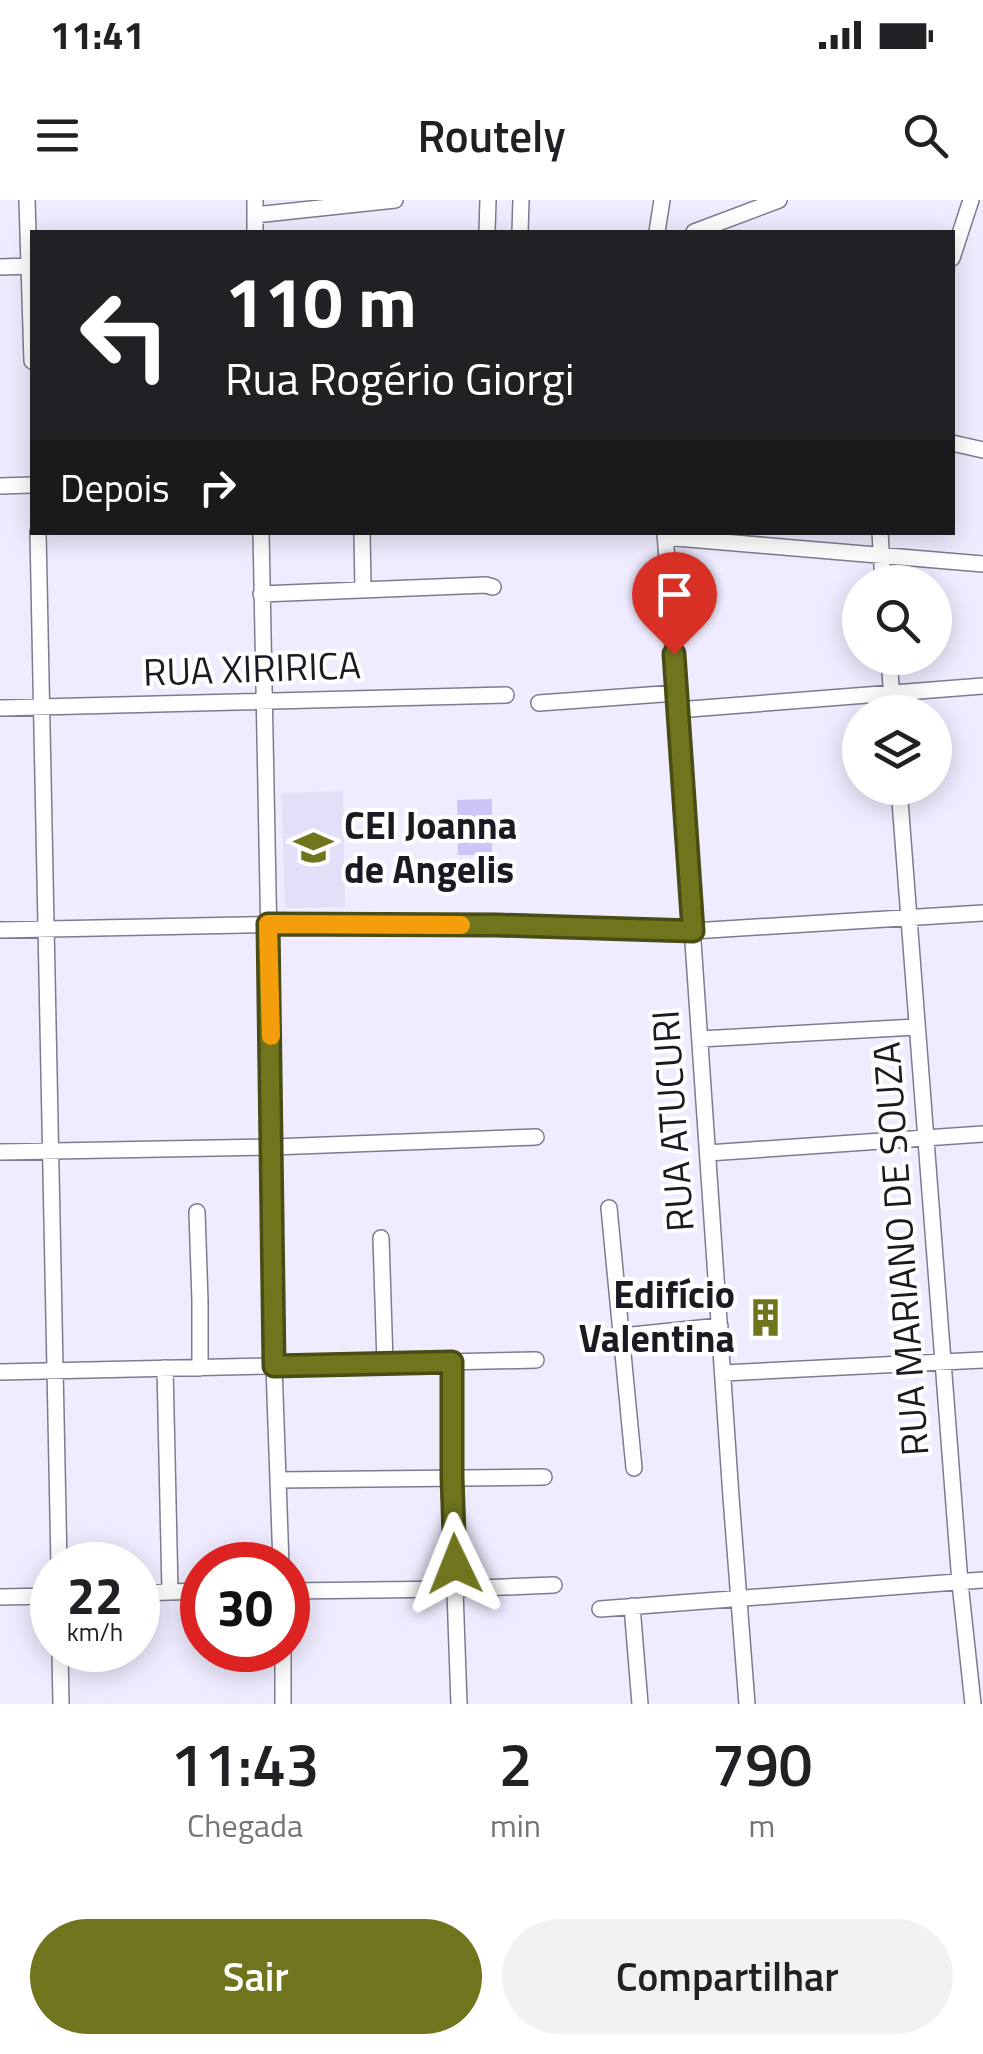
<!DOCTYPE html>
<html lang="pt">
<head>
<meta charset="utf-8">
<style>
	:root { --surface:#fff; --page:#f2f2f2; --text:#202124; --muted:#757577; --accent:#70751d }
	body { margin:0; font-family:"Titillium Web",sans-serif; background:var(--page); color:var(--text); height:100vh; display:flex; flex-direction:column; font-size:38px; white-space:nowrap }
	* { box-sizing:border-box; margin:0 }
	p { font-size:32px; color:var(--muted) }
	.icon { flex:none; width:55px; height:55px; fill:none; stroke:currentColor; stroke-width:2; stroke-linecap:round; stroke-linejoin:round }
	.map { position:relative; height:1504px; overflow:hidden }
	.sheet { display:flex; flex-direction:column; background:var(--surface); flex:1 }
	.sheet>* { flex:none }
	.banner { position:absolute; left:30px; top:30px; width:925px; height:305px; border-radius:0px; box-shadow:0 5px 25px #0003; background:#202124; color:#fff; overflow:hidden }
	.controls { position:absolute; left:842px; top:365px; display:grid; gap:20px }
	.controls a { display:grid; place-items:center; width:110px; height:110px; border-radius:50%; background:var(--surface); box-shadow:0 5px 25px #0003; font-size:50px }
	.speed { position:absolute; left:30px; top:1342px; display:flex; gap:20px; font-size:50px; font-weight:700; text-align:center }
	.speed>* { display:grid; place-content:center; width:130px; height:130px; border-radius:50%; background:var(--surface); box-shadow:0 5px 25px #0003; line-height:1 }
	.speed small { font-size:25px; font-weight:400 }
	.speed .limit { border:15px solid #d22; background:#fff; color:#111 }
	.pin { position:absolute; display:grid; place-items:center; width:85px; height:85px; color:#fff; margin:-102px -42px; border-radius:50% 50% 50% 0; rotate:-45deg; box-shadow:0 0 10px #0007 }
	.pin .icon { rotate:45deg }
	.me { position:absolute; width:110px; margin:-55px; rotate:358deg; stroke-linejoin:round; filter:drop-shadow(0 0 8px #0008) }
	.turn { display:flex; align-items:center; gap:35px; height:210px; padding:0 30px; font-size:45px }
	.turn .icon { width:130px; height:130px; stroke-width:2.5 }
	.turn b { display:block; font-size:70px; line-height:85px }
	.then { display:flex; align-items:center; height:95px; padding:0 30px; background:#0003; gap:20px; font-size:38px }
	.eta { display:flex; justify-content:space-evenly; align-items:center; height:170px; text-align:center }
	.eta b { font-size:60px; font-weight:600; line-height:70px }
	.primary-button { display:flex; gap:20px; margin-top:auto; padding:20px 30px }
	.primary-button a { flex:1; height:115px; border-radius:60px; background:var(--accent); color:#fff; font-size:40px; font-weight:600; line-height:115px; text-align:center }
	.primary-button a+a { background:var(--page); color:var(--text) }
	.status { display:flex; justify-content:space-between; align-items:center; height:70px; padding:0 50px; background:var(--surface); direction:ltr }
	.status svg { height:28px; fill:currentColor }
	header { display:flex; justify-content:space-between; align-items:center; height:130px; padding:0 30px; background:var(--surface); font-size:45px; font-weight:600 }
	.map>svg:first-child { display:block }
	.built { fill:#e3dff8 }
	.green { fill:#cdc4f7 }
	.lines { fill:none; stroke-linecap:round; stroke-linejoin:round }
	.minor-casing { stroke:#7e7b90; stroke-width:18 }
	.minor { stroke:#fff; stroke-width:15 }
	.route-casing { stroke:#494c13; stroke-width:25 }
	.route { stroke:#70751d; stroke-width:18 }
	.slow { stroke:#f59e0b; stroke-width:18 }
	.labels { text-anchor:middle; stroke-width:8; stroke-linejoin:round; paint-order:stroke }
	.street-label { font-size:38px; fill:#1b1a22; stroke:#fff }
	.poi-label { font-size:38px; font-weight:bold; fill:#1b1a22; stroke:#fff; text-anchor:start }
</style>
</head>
<body>
<div class="status"><b>11:41</b><svg viewBox="0 0 49 12"><path d="M0 12V9h3v3zM5 12V6h3v6zM10 12V3h3v9zM15 12V0h3v12zM26 1h20v11H26zM47 4h2v5h-2z"/></svg></div>
<header><svg class="icon" aria-label="menu" viewBox="0 0 24 24"><path d="M4 6h16M4 12h16M4 18h16"/></svg>Routely<svg class="icon" aria-label="search" viewBox="0 0 24 24"><circle cx="10" cy="10" r="6"/><path d="M15 15l6 6"/></svg></header>
<div class="map">
<svg width="983" height="1504" viewBox="0 0 983 1504">
	<rect width="100%" height="100%" fill="#efecff"/>
	<!-- built -->
	<path class="built" d="M343,591L345,707L288,708L285,704L281,593Z"/>
	<!-- green -->
	<path class="green" d="M492,599V655H458L457,600Z"/>
	<g class="lines">
		<defs>
			<path id="minor" d="M27,0L32,161
				M255,0V32
				M255,15L395,0
				M487,32L488,0
				M520,32L521,0
				M657,32L662,0
				M694,32L779,0
				M952,58L971,0
				M0,67L32,66
				M952,243L983,250
				M0,286L32,285
				M38,332L59,1365
				M261,332L273,947L274,1166L281,1365
				M362,332L363,390
				M665,332L731,1297L747,1504
				M880,332L883,382
				M665,337L983,364
				M261,394L486,385L493,387
				M889,458L893,512
				M539,503L676,493
				M0,508L506,495
				M677,510L983,486
				M899,588L960,1383L973,1504
				M0,730L295,724L497,725L693,731L983,713
				M700,839L916,827
				M0,952L273,947L536,937
				M708,953L983,934
				M609,1008L634,1268
				M197,1012L200,1101V1168
				M381,1038L385,1163
				M622,1136L720,1126
				M451,1162V1277L459,1504
				M165,1168L170,1392
				M0,1172L536,1160
				M723,1173L983,1160
				M278,1280L544,1277
				M288,1391L456,1389L554,1385
				M138,1393L202,1391
				M0,1397L52,1396
				M632,1406L640,1504
				M600,1409L983,1380
				M60,1450L61,1504
				M283,1450V1504"/>
		</defs>
		<!-- minor casing -->
		<use href="#minor" class="minor-casing"/>
		<!-- minor -->
		<use href="#minor" class="minor"/>
	</g>
	<g class="lines">
		<defs>
			<path id="route" d="M455,1364L452,1277V1162L274,1166L268,724L497,725L693,731L674,454"/>
		</defs>
		<!-- route casing -->
		<use href="#route" class="route-casing"/>
		<!-- route -->
		<use href="#route" class="route"/>
		<!-- slow -->
		<path class="slow" d="M271,836L268,724L461,725"/>
	</g>
	<!-- icons -->
	<defs>
		<symbol id="school-bare" viewBox="-9 -9 18 18"><path d="M0-5L7-2L0 1L-7-2ZM-4 1L0 2.5L4 1V4Q0 6-4 4Z" fill="#70751d" stroke="#fff" stroke-width="2.5" paint-order="stroke"/></symbol>
		<symbol id="building-bare" viewBox="-9 -9 18 18"><path d="M-4-6H4V6H1V3H-1V6H-4ZM-2.5-4.3h1.7v1.8h-1.7ZM.8-4.3h1.7v1.8H.8ZM-2.5-1h1.7V.8h-1.7ZM.8-1h1.7V.8H.8Z" fill="#70751d" stroke="#fff" stroke-width="2.5" paint-order="stroke"/></symbol>
	</defs>
	<g fill-rule="evenodd">
		<use href="#school-bare" x="286" y="620" width="55" height="55"/>
		<use href="#building-bare" x="738" y="1090" width="55" height="55"/>
	</g>
	<g class="labels">
		<!-- street labels -->
		<g class="street-label">
			<text transform="translate(252 469) rotate(-2)" y="13">RUA XIRIRICA</text>
			<text transform="translate(673 921) rotate(-94)" y="13">RUA ATUCURI</text>
			<text transform="translate(901 1049) rotate(-94)" y="13">RUA MARIANO DE SOUZA</text>
		</g>
		<!-- poi labels -->
		<g class="poi-label">
			<text x="344" y="639">CEI Joanna<tspan x="344" dy="44">de Angelis</tspan></text>
			<text x="735" y="1108" text-anchor="end">Edifício<tspan x="735" dy="44">Valentina</tspan></text>
		</g>
	</g>
</svg>
<div class="controls">
<a><svg class="icon" aria-label="search" viewBox="0 0 24 24"><circle cx="10" cy="10" r="6"/><path d="M15 15l6 6"/></svg></a>
<a><svg class="icon" aria-label="layers" viewBox="0 0 24 24"><path d="M12 4l9 5-9 5-9-5zM3 14l9 5 9-5"/></svg></a>
</div>
<div class="speed"><div>22<small>km/h</small></div><div class="limit">30</div></div>
<div class="pin" style="left:674px;top:454px;background:#d93025"><svg class="icon" aria-label="arrive" viewBox="0 0 24 24"><path d="M6 21V4h12l-3 4 3 4H6"/></svg></div>
<svg class="me" style="left:455px;top:1364px" viewBox="-20 -20 40 40"><path d="M0-17L14 15 0 8-14 15z" fill="#70751d" stroke="#fff" stroke-width="4"/></svg>
<div class="banner">
<div class="turn"><svg class="icon" aria-label="left" viewBox="0 0 24 24"><path d="M17 20v-9H6M10 6l-5 5 5 5"/></svg><div><b>110 m</b>Rua Rogério Giorgi</div></div>
<div class="then">Depois<svg class="icon" aria-label="right" viewBox="0 0 24 24"><path d="M7 20v-9h11M14 6l5 5-5 5"/></svg></div>
</div>
</div>
<section class="sheet">
<div class="eta">
<div><b>11:43</b><p>Chegada</p></div>
<div><b>2</b><p>min</p></div>
<div><b>790</b><p>m</p></div>
</div>
<div class="primary-button"><a>Sair</a><a>Compartilhar</a></div>
</section>
</body>
</html>
